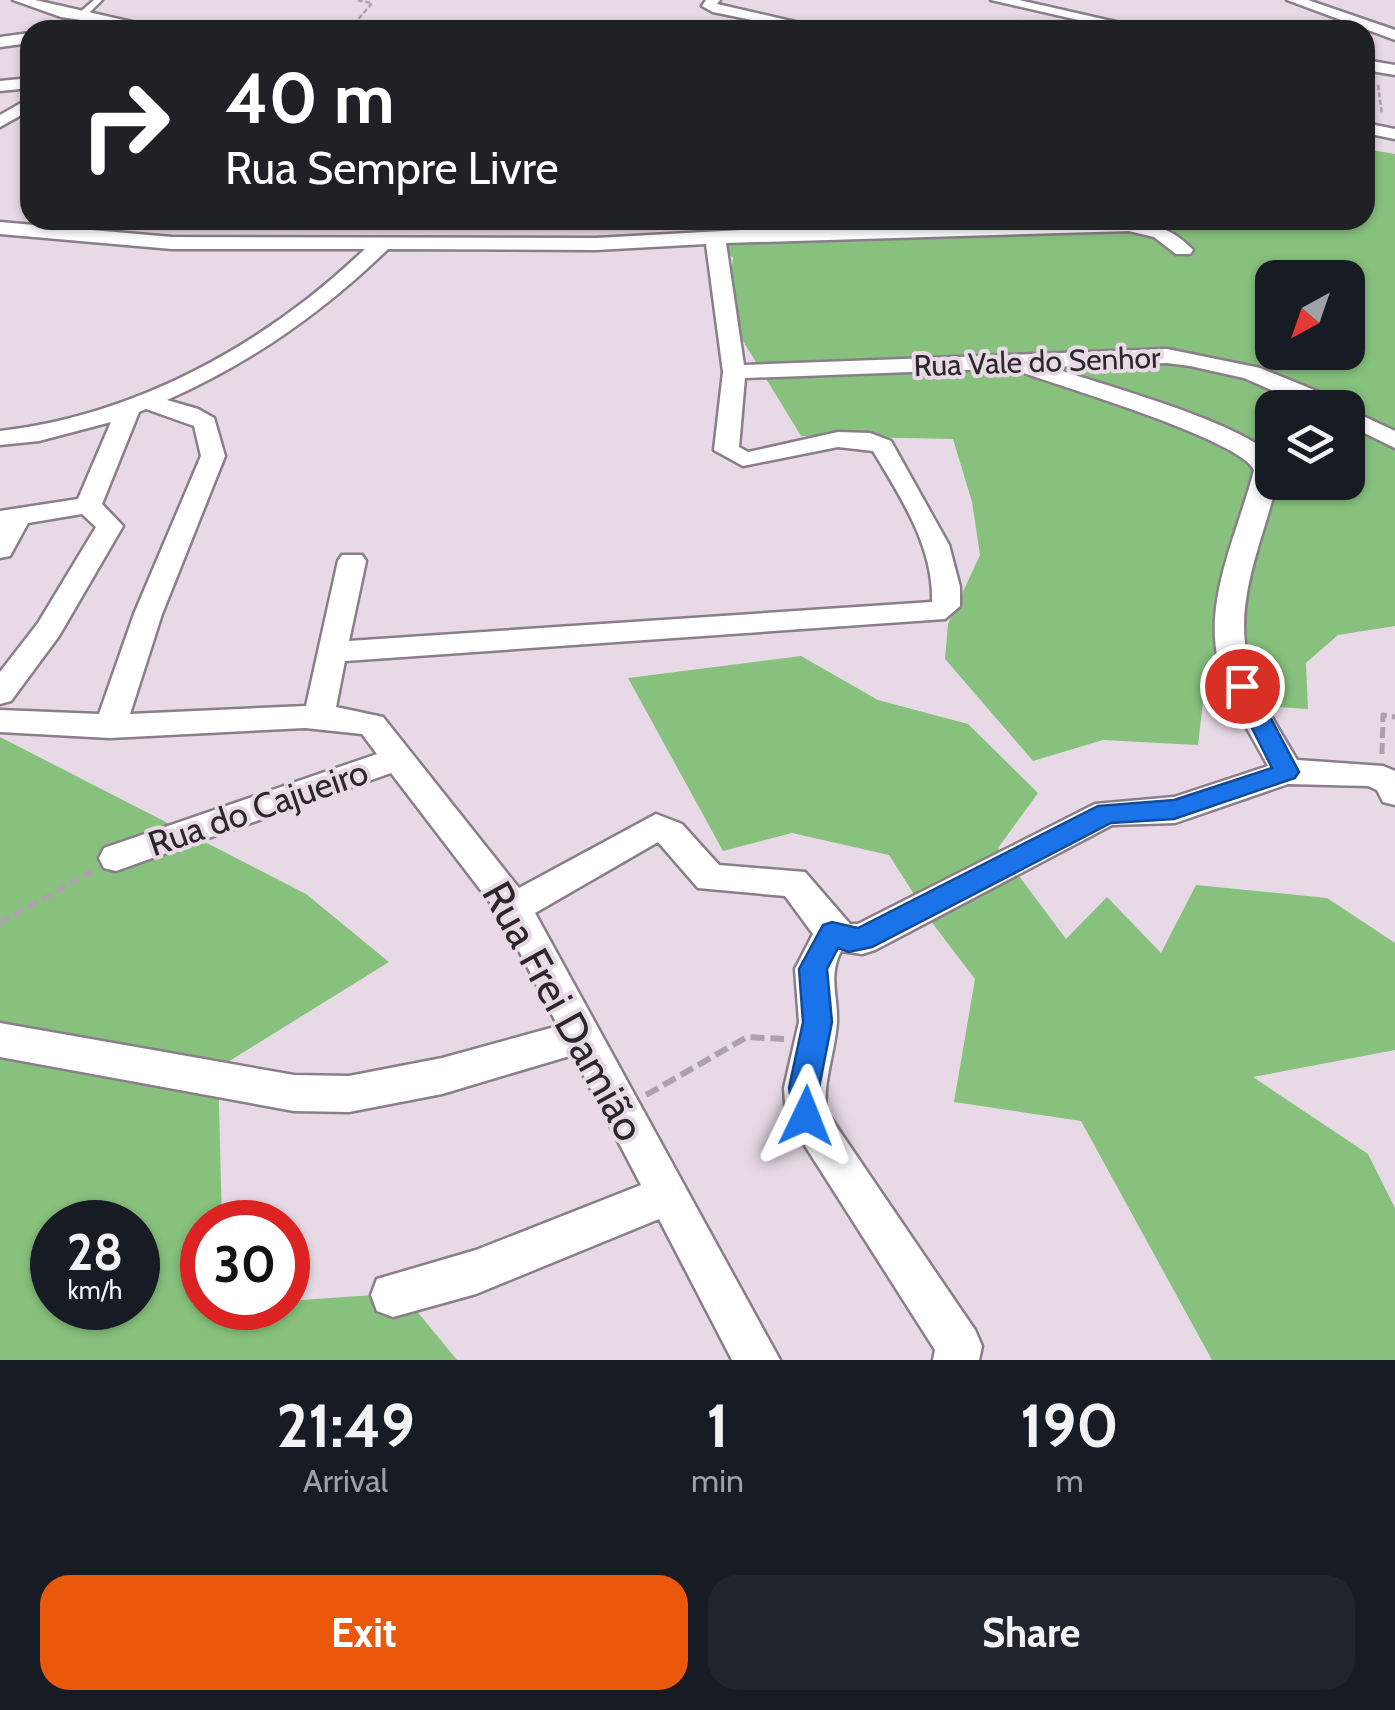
<!DOCTYPE html>
<html lang="en">
<head>
<meta charset="utf-8">
<style>
	:root { --surface:#171b24; --page:#20242c; --text:#f1f3f6; --muted:#9ea1a6; --accent:#ea580c }
	body { margin:0; font-family:Cabin,sans-serif; background:var(--page); color:var(--text); height:100vh; display:flex; flex-direction:column; font-size:38px; white-space:nowrap }
	* { box-sizing:border-box; margin:0 }
	p { font-size:32px; color:var(--muted) }
	.icon { flex:none; width:55px; height:55px; fill:none; stroke:currentColor; stroke-width:2; stroke-linecap:round; stroke-linejoin:round }
	.map { position:relative; height:1360px; overflow:hidden }
	.panel { display:flex; flex-direction:column; background:var(--surface); flex:1 }
	.panel>* { flex:none }
	.hud { position:absolute; left:20px; top:20px; width:1355px; height:210px; border-radius:30px; box-shadow:0 2px 8px #0004; background:#202124; color:#fff; overflow:hidden }
	.needle { width:65px; rotate:220deg }
	.controls { position:absolute; left:1255px; top:260px; display:grid; gap:20px }
	.controls a { display:grid; place-items:center; width:110px; height:110px; border-radius:20px; background:var(--surface); box-shadow:0 2px 8px #0004; font-size:50px }
	.speed { position:absolute; left:30px; top:1200px; display:flex; gap:20px; font-size:50px; font-weight:700; text-align:center }
	.speed>* { display:grid; place-content:center; width:130px; height:130px; border-radius:50%; background:var(--surface); box-shadow:0 2px 8px #0004; line-height:1 }
	.speed small { font-size:25px; font-weight:400 }
	.speed .limit { border:15px solid #d22; background:#fff; color:#111 }
	.pin { position:absolute; display:grid; place-items:center; width:85px; height:85px; color:#fff; margin:-42px; border:5px solid #fff; border-radius:50%; box-shadow:0 2px 10px #0007 }
	.me { position:absolute; width:110px; margin:-55px; rotate:2deg; stroke-linejoin:round; filter:drop-shadow(0 0 8px #0008) }
	.turn { display:flex; align-items:center; gap:35px; height:210px; padding:0 40px; font-size:45px }
	.turn .icon { width:130px; height:130px; stroke-width:2.5 }
	.turn b { display:block; font-size:70px; line-height:85px }
	.eta { display:flex; justify-content:space-evenly; align-items:center; height:170px; text-align:center }
	.eta b { font-size:60px; font-weight:700; line-height:70px }
	.button { display:flex; gap:20px; margin-top:auto; padding:20px 40px }
	.button a { flex:1; height:115px; border-radius:30px; background:var(--accent); color:#fff; font-size:40px; font-weight:700; line-height:115px; text-align:center }
	.button a+a { background:var(--page); color:var(--text) }
	.map>svg:first-child { display:block }
	.green { fill:#87c17d; fill-rule:evenodd }
	.lines { fill:none; stroke-linecap:round; stroke-linejoin:round }
	.service-casing { stroke:#897e89; stroke-width:5 }
	.minor-casing { stroke:#897e89; stroke-width:5 }
	.path-far2 { stroke:#aca2ac; stroke-width:2.5; stroke-dasharray:5 2.5; stroke-linecap:butt }
	.path-far1 { stroke:#aca2ac; stroke-width:5; stroke-dasharray:11 5; stroke-linecap:butt }
	.path { stroke:#aca2ac; stroke-width:6; stroke-dasharray:14 6; stroke-linecap:butt }
	.service { fill:#fff; fill-rule:evenodd }
	.minor { fill:#fff; fill-rule:evenodd }
	.route { fill:#1a73e8; stroke:#114b97; stroke-width:2.5 }
	.labels { text-anchor:middle; stroke-width:8; stroke-linejoin:round; paint-order:stroke }
	.far-street-label { font-size:30px; fill:#2b272b; stroke:#e7dae6 }
	.street-label { font-size:35px; fill:#2b272b; stroke:#e7dae6 }
	.near-street-label { font-size:42px; fill:#2b272b; stroke:#e7dae6 }
</style>
</head>
<body>
<div class="map">
<svg width="1395" height="1360" viewBox="0 0 1395 1360">
	<rect width="100%" height="100%" fill="#e7dae6"/>
	<!-- green -->
	<path class="green" d="M1365,149L1395,154V626L1338,635L1306,663L1308,709L1203,702L1198,745L1103,740L1033,761L945,659L948,624L980,555L972,502L953,439L801,436L726,313L733,258L694,220H1365ZM1272,278H1348V352H1272ZM1272,408H1348V482H1272Z
		M801,656L878,700L968,724L1038,793L998,848L1066,939L1107,897L1161,953L1196,885L1327,898L1395,943V1050L1253,1077L1368,1154L1395,1208V1360H1212L1081,1121L954,1102L975,979L933,924L889,855L792,833L723,851L628,678Z
		M0,737L306,894L389,962L218,1068L222,1222H202V1308H288V1301L402,1293L457,1360H0ZM52,1222H138V1308H52Z"/>
	<g class="lines">
		<defs>
			<path id="service" d="M94,0H102L84,18H78V14Z"/>
			<path id="minor" d="M13,0H35L141,24L134,28L61,17Z
				M706,0H720L717,4L830,30H801L713,12L702,6Z
				M991,0H1019L1151,30H1122Z
				M1287,0H1308L1395,30V40Z
				M30,33V43L0,47V37Z
				M1365,60L1395,65V75L1365,70Z
				M30,78V88L0,91V81Z
				M30,98V110L0,127V115Z
				M1365,123L1395,129V139L1365,133Z
				M1096,220C1132,220 1167,221 1193,250L1190,254H1176L1154,237L1129,231L726,243L744,365L1167,349L1260,368L1319,392L1343,408H1312L1244,378L1190,366L1167,363L1051,367C1108,387 1228,418 1271,454L1272,482H1277C1263,541 1232,603 1249,664C1258,698 1279,729 1297,760L1383,766L1395,771V805L1383,802L1377,790L1368,786L1288,784L1175,823L1112,825L875,950L862,954L841,951C828,977 838,995 837,1022C835,1053 823,1079 826,1111L975,1330L982,1346L979,1360H933L935,1350L786,1116L784,1088L799,1022L795,969L813,934L785,896L698,888L658,842L535,913L780,1360H732L659,1219L476,1294L393,1317L377,1311L371,1295L377,1279L476,1250L641,1185L573,1055L442,1094L349,1112L294,1111L0,1057V1023L294,1075L349,1076L442,1058L558,1026L502,918L391,773L116,871L104,868L99,858L104,848L377,754L362,734L305,728L110,738L0,732V710L99,714L134,614L201,456L194,426L146,409L139,412L102,504L123,526L59,636L11,701L0,704V672L38,623L96,527L82,514L28,523L10,556L0,558V511L78,499L111,422L39,441L0,445V431C137,415 266,344 365,249H172L0,234V222L172,237L596,238L777,228ZM706,244L723,372L714,450L743,466L838,447L873,451C900,496 934,547 932,602L349,641L366,561L362,555H342L338,561L306,706L130,714L162,614L225,456L214,418L198,409L167,400C251,363 322,313 388,249L596,250ZM1021,368L1024,373C1063,387 1241,440 1254,470C1239,530 1204,597 1218,660C1227,698 1250,732 1268,766L1174,797L1095,804L858,924H850L805,872L719,865L682,824L656,814L519,888L383,717L336,707L345,661L945,619L960,606V587L949,545L891,441L870,433L838,432L748,452L739,447L745,378Z
				M1348,409L1395,431V448L1348,425Z"/>
		</defs>
		<!-- service casing -->
		<use href="#service" class="service-casing"/>
		<!-- minor casing -->
		<use href="#minor" class="minor-casing"/>
		<!-- path-far2 -->
		<path class="path-far2" d="M349,30L372,3L356,0
			M1000,30L1019,20
			M1378,85L1382,114"/>
		<!-- path-far1 -->
		<path class="path-far1" d="M1382,754L1383,715L1395,717
			M0,923L92,871"/>
		<!-- path -->
		<path class="path" d="M646,1095L747,1037L784,1039"/>
		<!-- service -->
		<use href="#service" class="service"/>
		<!-- minor -->
		<use href="#minor" class="minor"/>
	</g>
	<!-- route -->
	<path class="route" d="M1242,678L1254,686L1299,772L1295,778L1174,819L1111,823L872,947L849,952L838,948L827,969L832,1022L819,1088L821,1116L817,1126L806,1130L796,1126L789,1088L803,1022L799,969L823,925L832,922L858,928L1098,806L1174,800L1272,768L1231,686Z"/>
	<g class="labels">
		<!-- far-street labels -->
		<g class="far-street-label">
			<text transform="translate(1037 362) rotate(-2)" y="10">Rua Vale do Senhor</text>
		</g>
		<!-- street labels -->
		<g class="street-label">
			<text transform="translate(258 808) rotate(-19)" y="12">Rua do Cajueiro</text>
		</g>
		<!-- near-street labels -->
		<g class="near-street-label">
			<text transform="translate(564 1011) rotate(61)" y="15">Rua Frei Damião</text>
		</g>
	</g>
</svg>
<div class="controls">
<a><svg class="needle" viewBox="-14 -14 28 28"><path d="M0-13l5 13h-10z" fill="#e53935"/><path d="M0 13l5-13h-10z" fill="#9ea1a6"/></svg></a>
<a><svg class="icon" aria-label="layers" viewBox="0 0 24 24"><path d="M12 4l9 5-9 5-9-5zM3 14l9 5 9-5"/></svg></a>
</div>
<div class="speed"><div>28<small>km/h</small></div><div class="limit">30</div></div>
<div class="pin" style="left:1242px;top:686px;background:#d93025"><svg class="icon" aria-label="arrive" viewBox="0 0 24 24"><path d="M6 21V4h12l-3 4 3 4H6"/></svg></div>
<svg class="me" style="left:806px;top:1116px" viewBox="-20 -20 40 40"><path d="M0-17L14 15 0 8-14 15z" fill="#1a73e8" stroke="#fff" stroke-width="4"/></svg>
<div class="hud">
<div class="turn"><svg class="icon" aria-label="right" viewBox="0 0 24 24"><path d="M7 20v-9h11M14 6l5 5-5 5"/></svg><div><b>40 m</b>Rua Sempre Livre</div></div>
</div>
</div>
<section class="panel">
<div class="eta">
<div><b>21:49</b><p>Arrival</p></div>
<div><b>1</b><p>min</p></div>
<div><b>190</b><p>m</p></div>
</div>
<div class="button"><a>Exit</a><a>Share</a></div>
</section>
</body>
</html>
